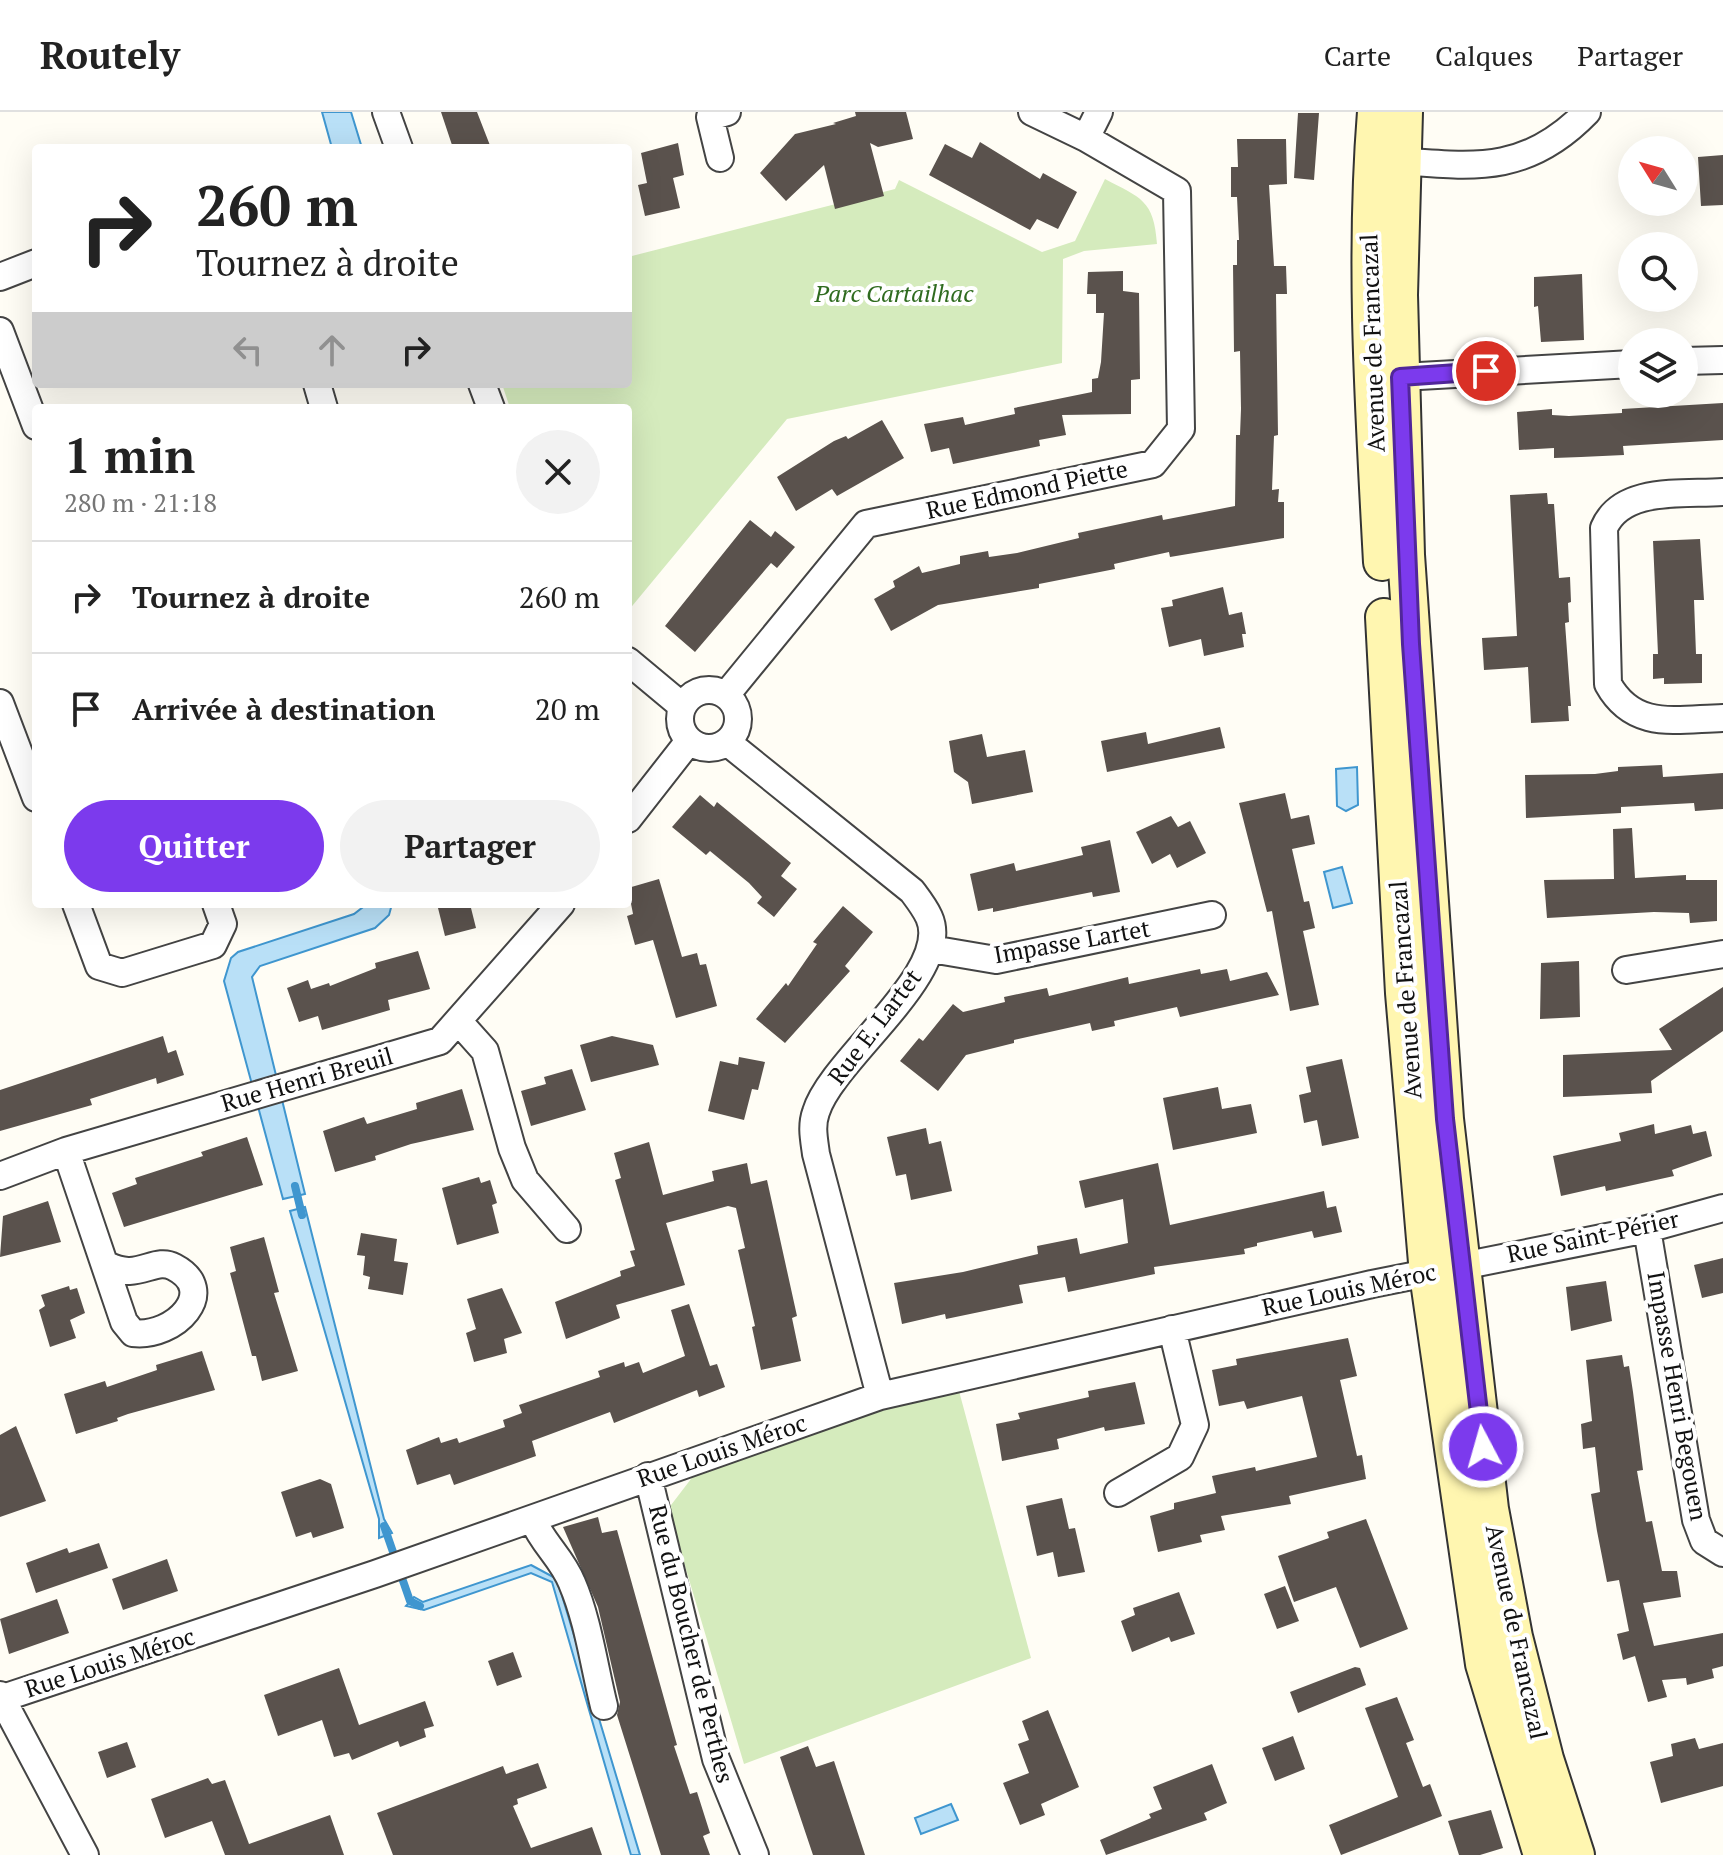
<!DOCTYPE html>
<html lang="fr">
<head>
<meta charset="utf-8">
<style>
	:root { --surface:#fff; --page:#f2f2f2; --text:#222; --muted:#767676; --line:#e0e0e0; --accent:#7c3aed }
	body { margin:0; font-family:"PT Serif",serif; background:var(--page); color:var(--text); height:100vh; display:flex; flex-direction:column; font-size:30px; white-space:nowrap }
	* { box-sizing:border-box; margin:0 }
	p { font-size:26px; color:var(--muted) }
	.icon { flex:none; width:44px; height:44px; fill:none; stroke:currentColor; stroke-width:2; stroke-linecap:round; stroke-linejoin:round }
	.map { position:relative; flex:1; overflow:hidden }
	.details { position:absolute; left:32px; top:292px; width:600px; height:504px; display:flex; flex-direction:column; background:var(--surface); border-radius:8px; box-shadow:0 8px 32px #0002 }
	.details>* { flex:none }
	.banner { position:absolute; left:32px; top:32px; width:600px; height:244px; border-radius:8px; box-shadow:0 8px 32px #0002; background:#fff; color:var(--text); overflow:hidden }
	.needle { width:52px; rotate:307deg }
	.buttons { position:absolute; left:1618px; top:24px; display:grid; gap:16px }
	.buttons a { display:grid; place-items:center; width:80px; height:80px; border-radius:50%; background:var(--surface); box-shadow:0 8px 32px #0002; font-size:40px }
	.pin { position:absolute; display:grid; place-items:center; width:68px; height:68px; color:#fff; margin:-34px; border:4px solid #fff; border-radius:50%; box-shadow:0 2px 8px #0007 }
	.me { position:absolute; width:88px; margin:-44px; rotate:354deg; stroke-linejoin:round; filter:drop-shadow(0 0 6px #0008) }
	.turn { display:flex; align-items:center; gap:28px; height:168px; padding:0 32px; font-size:36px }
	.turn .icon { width:104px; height:104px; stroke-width:2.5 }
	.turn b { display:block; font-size:56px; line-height:68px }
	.lanes { display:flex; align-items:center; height:76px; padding:0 32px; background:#0003; justify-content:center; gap:40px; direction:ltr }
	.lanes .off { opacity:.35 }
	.round { display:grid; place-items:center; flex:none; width:84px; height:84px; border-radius:42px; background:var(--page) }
	.overview { display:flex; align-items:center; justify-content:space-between; height:136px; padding:0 32px }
	h1 { font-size:48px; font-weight:600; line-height:60px }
	.cta { display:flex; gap:16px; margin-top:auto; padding:16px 32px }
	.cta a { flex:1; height:92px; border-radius:48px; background:var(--accent); color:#fff; font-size:32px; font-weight:600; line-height:92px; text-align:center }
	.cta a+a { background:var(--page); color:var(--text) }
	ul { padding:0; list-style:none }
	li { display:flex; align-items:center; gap:24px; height:112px; padding:0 32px; border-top:2px solid var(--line) }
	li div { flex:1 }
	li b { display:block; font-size:30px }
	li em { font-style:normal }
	header { display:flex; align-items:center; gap:48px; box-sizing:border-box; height:112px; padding:0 40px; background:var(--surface); border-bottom:2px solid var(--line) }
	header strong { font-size:38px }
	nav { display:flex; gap:44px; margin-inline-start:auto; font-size:28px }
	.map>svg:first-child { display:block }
	.green { fill:#d5ebbd }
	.water { fill:#b9e0f7; stroke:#3f96cf; stroke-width:2 }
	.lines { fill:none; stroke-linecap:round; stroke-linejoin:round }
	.stream { stroke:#3f96cf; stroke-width:8 }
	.building { fill:#5a524d }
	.street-casing { stroke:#444; stroke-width:30 }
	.secondary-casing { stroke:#333; stroke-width:40 }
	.street { stroke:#fff; stroke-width:26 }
	.secondary { stroke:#fff6b0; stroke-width:36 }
	.route-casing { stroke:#51269a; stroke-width:20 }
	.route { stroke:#7c3aed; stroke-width:14 }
	.labels { text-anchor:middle; stroke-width:8; stroke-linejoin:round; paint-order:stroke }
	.park-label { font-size:24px; font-style:italic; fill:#2f6b1f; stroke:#fff }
	.street-label { font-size:24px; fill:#111; stroke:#fff }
</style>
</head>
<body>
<header>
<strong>Routely</strong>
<nav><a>Carte</a><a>Calques</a><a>Partager</a></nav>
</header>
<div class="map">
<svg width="1723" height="1743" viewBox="0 0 1723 1743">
	<rect width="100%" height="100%" fill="#fffdf5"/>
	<!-- green -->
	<path class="green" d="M1105,67C1141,86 1154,88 1157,132L1084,139L1063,147L1062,251L787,307L628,499V296H510L502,272H628V145L895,77L899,68L1042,140L1075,129Z
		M959,1279L1031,1546L744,1652L668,1397L694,1363L885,1297Z"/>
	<!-- water -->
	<path class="water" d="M322,0H351L362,36H332Z
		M1357,655L1358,693L1346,699L1337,694L1336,657Z
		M1342,755L1352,791L1333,796L1324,760Z
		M367,792H392L389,803L375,816L260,854L252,865L305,1082L283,1087L224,869L231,846L238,840L354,802Z
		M305,1095L384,1407L392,1421L379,1426V1407L290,1099Z
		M531,1453L557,1467L640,1743H631L552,1470L531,1461L424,1498L406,1494L414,1485L423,1490Z
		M951,1692L958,1708L921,1722L915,1706Z"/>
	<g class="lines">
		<!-- stream -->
		<path class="stream" d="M295,1074L302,1103
			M384,1414L410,1489L420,1494"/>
	</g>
	<!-- building -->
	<path class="building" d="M441,0H477L491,36H453Z
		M855,0H906L913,27L878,35L870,31L884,84L835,97L824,53L786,89L760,61L795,22L836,12L833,11L856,4Z
		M1298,1H1319L1314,68L1294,66Z
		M1237,27H1286L1287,72L1269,73L1274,154H1286L1287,182H1276L1278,323L1274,324L1272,378L1279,377L1278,390H1284V426L1170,445L1169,440L1114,452L1115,457L1039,472V476L938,493L891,519L874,487L895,475L893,469L919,454L922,461L960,452V444L988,439L989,445L1017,441L1079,426L1078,421L1162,403L1163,408L1235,394L1236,323H1240L1241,297L1240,239L1234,240L1233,153H1237V128H1239L1237,85H1231V55H1238Z
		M980,30L1040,67L1043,61L1077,80L1058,117L1037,107L1030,118L929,63L945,32L972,46Z
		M678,31L684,63L673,66L680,96L645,104L638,73L647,71L641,41Z
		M1723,43V93L1701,94L1698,45Z
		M1123,159V179L1139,181L1140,267L1131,268V302L1062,303L1066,323L1039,328L1040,334L953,352L949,336L931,340L924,312L963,305L965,313L1015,302L1014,296L1092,280V267L1098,266L1101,250L1104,201H1096V182H1087L1088,160Z
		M1582,162L1584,228L1541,230L1538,194L1534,195V165Z
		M1723,291V328L1623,334L1624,343L1581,345L1554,346V336L1519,338L1517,300L1552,297V303L1569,304L1622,301V297Z
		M882,308L904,346L837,384L832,377L796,399L777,365L834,329L846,324L848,327Z
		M1547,381L1548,392H1554L1559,466L1570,465L1571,490L1568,491L1569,510L1565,511L1571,594H1568L1569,609L1531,611L1528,555L1484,558L1482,526L1517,524L1510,383Z
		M750,408L771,425L775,419L795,435L777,456L771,451L695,540L665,514Z
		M1700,427L1704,488H1694L1696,542H1702V571L1664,572V566L1653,567V542H1658L1653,429Z
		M1223,475L1229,503L1242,500L1246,522H1242L1244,535L1204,544L1201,527L1169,535L1161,496L1173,494L1172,488Z
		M1220,615L1225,636L1107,660L1101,629L1146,620L1148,632Z
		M982,622L987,645L1025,638L1033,680L972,692L968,670L954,660L949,629Z
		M1662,653L1663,665L1723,661V697L1695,699L1694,691L1621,695V701L1526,706L1525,663L1595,662L1618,659V655Z
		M1285,681L1291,707L1309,703L1315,732L1292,737L1304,790L1309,789L1315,816L1303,819L1319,893L1290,899L1272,799L1267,800L1239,691Z
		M700,683L714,695L717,690L791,751L781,764L797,777L774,805L757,791L762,785L749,771L710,739L706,743L672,715Z
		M1171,704L1178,715L1190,709L1206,741L1177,756L1170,742L1152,752L1136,720Z
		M1632,716L1635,766L1686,763V768H1717V809L1690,811L1689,801L1654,800L1547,806L1544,768L1614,767L1613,717Z
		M1110,728L1120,780L1093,785L1092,780L993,800V796L978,799L970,762L1014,751L1016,759L1083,743L1081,735Z
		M659,767L682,845L697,841L700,853L706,852L717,894L676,906L653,828L635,833L627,804L633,802L628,776Z
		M437,792H470L476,816L445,824Z
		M843,794L873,820L845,854L850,859L785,931L756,907L786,871L788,874L817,832L813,830Z
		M418,839L430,877L388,888L390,898L322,918L318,904L299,910L287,876L308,868L311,877L329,871L330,874L376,856L375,851Z
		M1579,849L1580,905L1540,907L1541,851Z
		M1200,857L1201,862L1227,857L1230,869L1267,860L1279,883L1180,905L1177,895L1114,909L1115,914L1092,919L1090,911L1014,928V931L966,943L938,979L900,949L919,926L923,929L953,892L963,900L1005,890L1004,885L1047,876L1049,884L1128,865L1129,872Z
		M1723,875V919L1651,969L1652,981L1563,985V943L1672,938L1659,917Z
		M163,924L168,941L176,938L184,963L157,972L156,966L90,987L92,993L0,1019V978Z
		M612,924L653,933L659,953L591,970L580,933Z
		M739,945L765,950L758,978L752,977L744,1008L708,999L720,949L738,953Z
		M1342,947L1359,1026L1322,1034L1317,1008L1304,1011L1299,983L1311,980L1306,955Z
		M572,957L586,998L531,1014L521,979L546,972L544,965Z
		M1218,975L1222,997L1251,992L1257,1021L1173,1038L1163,986Z
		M462,977L474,1018L411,1032L375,1044L376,1048L335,1060L323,1019L364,1005L367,1012L417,997L416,991Z
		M1654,1012L1655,1022L1691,1013L1693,1022L1706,1019L1712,1044L1672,1058L1674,1064L1606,1079L1605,1074L1561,1084L1553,1044L1621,1029L1619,1021Z
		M926,1016L929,1032L941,1029L952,1079L911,1088L906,1062L896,1064L887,1025Z
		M247,1025L263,1073L124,1115L112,1081L137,1072L135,1066L203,1044L201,1040Z
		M649,1030L663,1083L714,1069L712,1059L747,1051L751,1072L767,1068L797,1204L792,1206L801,1249L761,1258L752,1215L755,1214L738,1138L745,1136L736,1096L728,1094L666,1111L685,1173L616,1193L620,1206L566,1227L555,1190L621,1164L620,1159L635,1154L630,1139L635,1138L615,1068L621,1066L614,1041Z
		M1158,1051L1170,1113L1324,1079L1327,1096L1336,1094L1342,1120L1314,1126L1312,1119L1257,1131V1134L1244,1137L1245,1142L1154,1155L1155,1162L1068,1180L1065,1165L1019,1173L1023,1191L946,1207L945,1202L902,1212L894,1171L963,1160L1038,1142L1037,1134L1077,1126L1080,1142L1128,1131L1123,1087L1085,1096L1079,1069Z
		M479,1065L481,1071L490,1068L497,1091L492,1093L499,1121L457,1133L442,1076Z
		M48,1089L61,1130L0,1145L3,1104Z
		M361,1121L397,1127L394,1149L408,1151L403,1183L368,1177L370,1165L363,1163L365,1144L357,1143Z
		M264,1125L279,1180L274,1181L298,1259L262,1269L256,1244H252L230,1161L236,1159L230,1135Z
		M1723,1146V1181L1702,1186L1694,1153Z
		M1606,1169L1612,1209L1571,1219L1566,1175Z
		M69,1174L70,1178L77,1176L85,1201L70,1208L76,1226L50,1235L39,1198L45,1194L41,1183Z
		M502,1176L522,1221L504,1227L507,1241L474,1250L466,1221L476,1217L467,1187Z
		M689,1192L710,1254L717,1252L725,1275L699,1285L697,1278L614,1311L610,1300L532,1329L536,1344L454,1373L450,1362L417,1373L406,1338L439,1325L441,1331L457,1326L459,1331L505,1315L503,1308L522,1301L519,1293L600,1265L598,1259L624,1250L625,1255L639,1250L643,1261L685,1244L671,1198Z
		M1348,1226L1357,1264L1340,1268L1357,1344L1362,1343L1366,1367L1289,1384L1291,1392L1221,1404L1225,1418L1200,1423L1202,1430L1158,1440L1150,1404L1174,1397V1391L1216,1381L1212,1364L1255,1355L1256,1359L1317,1345L1302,1284L1247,1297L1244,1289L1219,1294L1212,1258L1237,1253L1236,1247Z
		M202,1239L215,1278L128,1302L117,1306L118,1309L76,1322L64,1282L105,1269L107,1275L157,1258L156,1253Z
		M1622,1243L1624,1255L1629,1254L1633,1280L1643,1358L1637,1359L1646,1410L1652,1409L1662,1459H1677L1681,1485L1643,1491L1654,1534L1723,1521V1554L1712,1557L1714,1566L1687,1573L1686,1566L1662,1568L1667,1585L1648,1590L1635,1544L1623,1548L1617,1522L1629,1519L1619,1468L1607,1470L1597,1419L1591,1382L1600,1380L1595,1335L1583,1337L1581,1312L1592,1309L1586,1248Z
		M1135,1270L1145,1312L1105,1319L1104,1315L1057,1327L1059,1337L1002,1349L996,1312L1020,1307L1018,1301L1089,1285L1088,1279Z
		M16,1314L46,1389L0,1405V1323Z
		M320,1367L331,1372L344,1416L313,1426L311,1420L296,1425L281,1380Z
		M1062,1386L1069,1417L1075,1416L1085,1460L1058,1465L1053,1440L1037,1444L1026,1394Z
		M598,1405L602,1421L617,1418L677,1633L674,1634L690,1682L697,1680L710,1721L703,1724L710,1743H661L617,1603L620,1590L598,1495L563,1415Z
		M1366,1407L1408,1517L1360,1536L1336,1475L1294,1490L1278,1444L1329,1426L1327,1420Z
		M99,1431L108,1456L36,1481L26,1451L67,1436L69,1441Z
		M167,1447L178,1479L123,1498L112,1467Z
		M1285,1474L1299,1509L1277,1517L1264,1482Z
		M1179,1480L1195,1522L1171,1530L1169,1525L1132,1540L1121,1509L1135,1503L1133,1496Z
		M57,1487L69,1521L9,1542L0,1507Z
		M513,1540L522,1565L497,1574L488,1549Z
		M1355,1555L1360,1556L1366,1573L1298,1601L1290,1580Z
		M339,1556L359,1613L425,1589L434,1614L424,1617L426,1625L400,1635L398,1629L352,1648L349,1641L334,1645L322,1608L278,1624L264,1583Z
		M1397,1585L1414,1628L1406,1631L1423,1675L1430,1672L1442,1704L1341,1743L1329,1713L1398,1685L1365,1596Z
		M1048,1598L1079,1675L1041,1692L1045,1703L1020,1713L1003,1671L1029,1661L1018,1632L1029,1628L1022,1609Z
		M1293,1624L1305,1657L1275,1669L1262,1636Z
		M1695,1626L1699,1637L1723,1631V1674L1661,1691L1650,1650L1673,1644L1671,1632Z
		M127,1630L136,1655L107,1666L98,1640Z
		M808,1634L816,1655L834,1649L865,1743H813L780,1645Z
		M538,1651L547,1676L517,1687L518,1692L513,1694L531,1736L592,1715L602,1743H393L377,1701L503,1654L506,1662Z
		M1212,1652L1227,1691L1204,1701L1207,1708L1106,1743L1100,1728L1151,1706L1149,1702L1162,1697L1153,1675Z
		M208,1666L212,1672L225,1668L249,1732L330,1703L344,1743H225L212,1709L165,1726L151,1687Z
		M1491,1698L1503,1736L1480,1743H1459L1448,1709Z"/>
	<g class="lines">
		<defs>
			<path id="street" d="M386,0L399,36
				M1086,26L1099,0
				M720,46L710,5L727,0
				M1387,48C1470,54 1524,65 1587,0
				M0,165L36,151
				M0,219L36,314
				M1684,249L1723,248
				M1384,266L1632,252
				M317,272L324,296
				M482,272L491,296
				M1723,380C1683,383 1622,374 1604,416L1608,572C1634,619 1677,607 1723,606
				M628,549L682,594
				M680 607a29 29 0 1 1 58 0a29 29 0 1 1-58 0Z
				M726,583L866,412L1153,352L1181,317L1177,79L1086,26L1032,0
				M0,591L36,686
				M727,630L912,779C918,787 925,796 929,805C954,860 832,947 816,1000C811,1014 814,1027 816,1042L880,1284
				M628,707L689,629
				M76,792L99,854L122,861L213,833L223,812L216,792
				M931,837L996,848L1212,803
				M1626,858L1723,842
				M460,911L485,939L512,1036L525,1068L567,1117
				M66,1039L124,1210L133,1221C175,1226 220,1179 174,1155C154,1144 138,1170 107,1153
				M0,1064L66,1039L440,929L561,792
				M1647,1117L1696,1408L1704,1429L1723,1441
				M648,1364L716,1647L755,1743
				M1118,1381L1180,1345L1195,1313L1172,1217
				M533,1408C543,1432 562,1446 572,1471C588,1508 594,1554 604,1594
				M0,1583L85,1743
				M0,1587L375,1462L880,1284L1372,1172L1647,1117L1723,1096"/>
			<path id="secondary" d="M1376,0C1364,150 1374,300 1382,450
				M1404,0L1399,183L1406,443L1445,1007L1490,1397L1514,1525L1545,1647L1576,1743
				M1384,505L1404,881L1428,1162L1484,1552L1542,1743"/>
		</defs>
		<!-- street casing -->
		<use href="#street" class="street-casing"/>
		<!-- secondary casing -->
		<use href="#secondary" class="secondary-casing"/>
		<!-- street -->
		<use href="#street" class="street"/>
		<!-- secondary -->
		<use href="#secondary" class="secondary"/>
	</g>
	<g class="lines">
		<defs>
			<path id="route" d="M1483,1335L1445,1007L1411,532L1400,265L1486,259"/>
		</defs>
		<!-- route casing -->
		<use href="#route" class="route-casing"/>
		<!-- route -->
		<use href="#route" class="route"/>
	</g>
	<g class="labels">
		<!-- park labels -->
		<g class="park-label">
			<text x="894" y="190">Parc Cartailhac</text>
		</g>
		<!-- street labels -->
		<g class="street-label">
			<text transform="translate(1373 231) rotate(-92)" y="8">Avenue de Francazal</text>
			<text transform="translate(1027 378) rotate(-12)" y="8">Rue Edmond Piette</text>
			<text transform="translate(1072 830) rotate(-10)" y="8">Impasse Lartet</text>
			<text transform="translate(1406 878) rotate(-94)" y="8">Avenue de Francazal</text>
			<text transform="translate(875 915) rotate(-53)" y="8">Rue E. Lartet</text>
			<text transform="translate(307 968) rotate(-16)" y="8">Rue Henri Breuil</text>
			<text transform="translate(1593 1125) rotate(-12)" y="8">Rue Saint-Périer</text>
			<text transform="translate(1349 1178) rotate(-12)" y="8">Rue Louis Méroc</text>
			<text transform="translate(1677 1284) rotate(80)" y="8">Impasse Henri Begouen</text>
			<text transform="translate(722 1339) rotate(-19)" y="8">Rue Louis Méroc</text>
			<text transform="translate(1516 1520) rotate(78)" y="8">Avenue de Francazal</text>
			<text transform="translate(691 1532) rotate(76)" y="8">Rue du Boucher de Perthes</text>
			<text transform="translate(110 1551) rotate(-18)" y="8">Rue Louis Méroc</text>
		</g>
	</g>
</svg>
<div class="buttons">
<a><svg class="needle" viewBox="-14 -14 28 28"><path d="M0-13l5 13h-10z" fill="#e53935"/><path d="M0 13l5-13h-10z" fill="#767676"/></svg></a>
<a><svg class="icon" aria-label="search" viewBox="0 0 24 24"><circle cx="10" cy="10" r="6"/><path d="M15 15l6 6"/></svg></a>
<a><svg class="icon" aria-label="layers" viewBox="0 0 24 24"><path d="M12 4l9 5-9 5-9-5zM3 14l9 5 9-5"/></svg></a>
</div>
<div class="pin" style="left:1486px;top:259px;background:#d93025"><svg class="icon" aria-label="arrive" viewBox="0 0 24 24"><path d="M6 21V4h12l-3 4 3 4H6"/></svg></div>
<svg class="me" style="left:1483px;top:1335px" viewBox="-20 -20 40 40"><circle r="17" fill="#7c3aed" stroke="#fff" stroke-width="3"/><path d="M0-11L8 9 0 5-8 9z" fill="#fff"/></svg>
<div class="banner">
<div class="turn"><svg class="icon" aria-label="right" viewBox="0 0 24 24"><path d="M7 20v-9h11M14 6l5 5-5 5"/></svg><div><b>260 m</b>Tournez à droite</div></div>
<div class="lanes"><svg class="icon off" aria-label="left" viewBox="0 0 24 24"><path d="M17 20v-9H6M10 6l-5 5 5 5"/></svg><svg class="icon off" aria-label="ahead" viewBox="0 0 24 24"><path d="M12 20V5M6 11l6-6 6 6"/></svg><svg class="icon" aria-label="right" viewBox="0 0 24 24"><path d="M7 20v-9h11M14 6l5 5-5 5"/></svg></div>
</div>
<section class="details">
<div class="overview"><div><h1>1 min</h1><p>280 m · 21:18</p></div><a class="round"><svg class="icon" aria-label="close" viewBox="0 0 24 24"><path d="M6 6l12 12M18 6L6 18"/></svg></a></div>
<ul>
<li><svg class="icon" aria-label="right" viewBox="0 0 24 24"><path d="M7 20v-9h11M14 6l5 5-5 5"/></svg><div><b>Tournez à droite</b></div><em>260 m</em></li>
<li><svg class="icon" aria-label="arrive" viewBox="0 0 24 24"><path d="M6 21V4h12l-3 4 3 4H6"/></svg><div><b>Arrivée à destination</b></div><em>20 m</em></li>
</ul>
<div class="cta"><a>Quitter</a><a>Partager</a></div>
</section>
</div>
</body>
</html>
